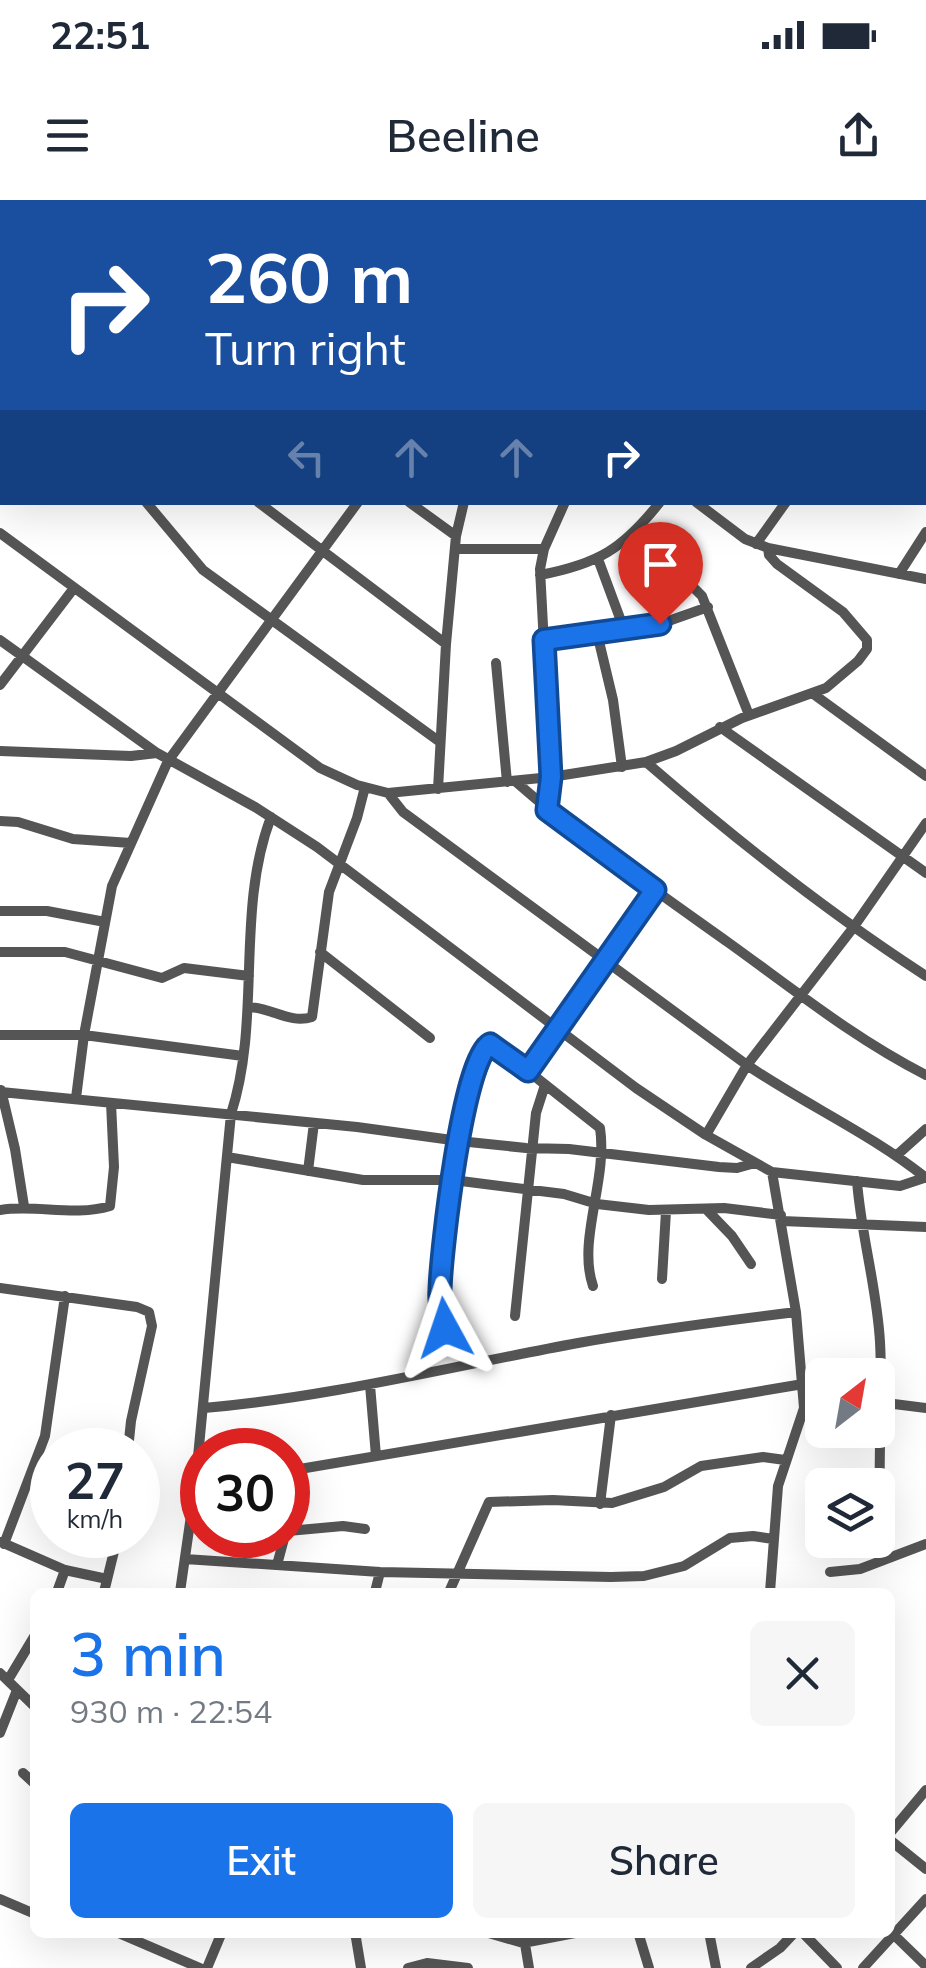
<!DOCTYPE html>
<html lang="en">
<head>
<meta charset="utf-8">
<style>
	:root { --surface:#fff; --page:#f6f6f7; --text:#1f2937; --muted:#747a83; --accent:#1a73e8 }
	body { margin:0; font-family:Mulish,sans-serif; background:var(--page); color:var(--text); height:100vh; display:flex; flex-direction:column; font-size:38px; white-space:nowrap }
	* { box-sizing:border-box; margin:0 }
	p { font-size:32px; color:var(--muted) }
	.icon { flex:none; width:55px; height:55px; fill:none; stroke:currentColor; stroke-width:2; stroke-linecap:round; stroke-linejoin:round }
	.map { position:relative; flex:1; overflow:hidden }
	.panel { position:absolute; left:30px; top:1388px; width:865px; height:350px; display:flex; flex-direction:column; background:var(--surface); border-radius:15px; box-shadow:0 10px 40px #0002 }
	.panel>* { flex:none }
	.top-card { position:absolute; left:0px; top:0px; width:928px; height:305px; box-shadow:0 10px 40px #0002; background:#1a4fa0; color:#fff; overflow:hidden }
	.needle { width:65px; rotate:31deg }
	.tools { position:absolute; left:805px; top:1158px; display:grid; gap:20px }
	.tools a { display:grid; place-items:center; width:90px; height:90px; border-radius:15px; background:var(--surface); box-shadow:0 10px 40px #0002; font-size:50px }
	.speed { position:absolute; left:30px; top:1228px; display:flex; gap:20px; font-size:50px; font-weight:700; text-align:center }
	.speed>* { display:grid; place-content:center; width:130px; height:130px; border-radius:50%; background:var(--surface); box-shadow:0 10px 40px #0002; line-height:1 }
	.speed small { font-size:25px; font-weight:400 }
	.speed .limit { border:15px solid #d22; background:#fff; color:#111 }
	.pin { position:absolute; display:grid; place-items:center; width:85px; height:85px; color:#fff; margin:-102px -42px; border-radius:50% 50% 50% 0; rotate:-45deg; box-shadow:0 0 10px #0007 }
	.pin .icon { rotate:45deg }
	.me { position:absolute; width:110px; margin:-55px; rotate:355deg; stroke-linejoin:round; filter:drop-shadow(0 0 8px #0008) }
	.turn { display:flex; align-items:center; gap:35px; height:210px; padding:0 40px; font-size:45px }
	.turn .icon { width:130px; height:130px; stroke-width:2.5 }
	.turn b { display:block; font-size:70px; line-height:85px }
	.lanes { display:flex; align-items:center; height:95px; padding:0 40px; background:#0003; justify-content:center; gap:50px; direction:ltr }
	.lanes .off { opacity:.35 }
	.round { display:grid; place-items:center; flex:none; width:105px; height:105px; border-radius:15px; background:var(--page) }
	.headline { display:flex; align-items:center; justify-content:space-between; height:170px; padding:0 40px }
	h1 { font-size:60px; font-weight:600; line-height:75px; color:var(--accent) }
	.action { display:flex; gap:20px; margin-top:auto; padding:20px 40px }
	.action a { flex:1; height:115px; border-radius:15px; background:var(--accent); color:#fff; font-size:40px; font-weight:600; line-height:115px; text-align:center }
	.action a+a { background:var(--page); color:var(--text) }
	.status { display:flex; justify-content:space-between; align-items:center; height:70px; padding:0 50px; background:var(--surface); direction:ltr }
	.status svg { height:28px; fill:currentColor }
	header { display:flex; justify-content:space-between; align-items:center; height:130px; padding:0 40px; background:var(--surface); font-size:45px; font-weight:600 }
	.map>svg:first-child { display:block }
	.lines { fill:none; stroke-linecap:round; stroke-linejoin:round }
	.minor { stroke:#555; stroke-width:10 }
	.route-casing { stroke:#114b97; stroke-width:25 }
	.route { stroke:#1a73e8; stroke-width:18 }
</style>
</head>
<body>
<div class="status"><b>22:51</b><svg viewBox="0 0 49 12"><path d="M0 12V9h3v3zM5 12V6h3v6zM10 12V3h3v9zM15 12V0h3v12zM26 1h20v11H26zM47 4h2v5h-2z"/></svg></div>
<header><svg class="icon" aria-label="menu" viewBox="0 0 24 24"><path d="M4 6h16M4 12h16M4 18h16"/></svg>Beeline<svg class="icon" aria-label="share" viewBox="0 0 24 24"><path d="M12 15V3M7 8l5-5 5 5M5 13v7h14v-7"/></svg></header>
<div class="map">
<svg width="926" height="1768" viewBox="0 0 926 1768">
	<rect width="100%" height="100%" fill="#fff"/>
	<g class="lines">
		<!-- minor -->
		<path class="minor" d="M133,0L136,2
			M290,0L294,2
			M400,0L403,2
			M549,0L553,2
			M664,0L666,2
			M759,0L760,2
			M29,2L31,0
			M120,2L121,0
			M357,2L359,0
			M800,2L805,0
			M925,10H926
			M0,17L2,18
			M0,114L2,116
			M0,187L2,184
			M0,219L2,221
			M925,267H926
			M146,302L203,370L440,542
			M258,302L446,444
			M409,302L456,336
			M696,302L745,339L768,348L926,379
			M637,331L702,396L749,515
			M0,333L320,568L357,585L388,593L551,577L646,562L676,551L742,518L826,488L858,461L867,449V440L843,412L777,364L769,355L768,348
			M756,344L786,302
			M455,349H544
			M598,359L624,429
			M899,374L926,332
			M540,375C598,364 623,349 660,302
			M597,433L613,500L622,567
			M0,440L157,553L255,607L317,647L636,888L706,935L772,972L900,986L924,978
			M544,440L660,424L708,407
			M496,463L507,582
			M0,485L74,388
			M812,493L926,576
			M720,527L926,673
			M0,551L131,556L157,553
			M646,562C735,639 827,712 926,776
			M515,581C582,640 656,691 729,743C793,789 855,839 926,875
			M438,589L446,444L456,336L464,302
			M388,593L403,612L747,865C806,905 871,934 926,978
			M547,610L551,577L540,369L544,349L565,302
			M0,621L18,622L73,639L131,643
			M0,711H47L105,722
			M0,752H65L162,778L184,768L249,776
			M320,752L430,838
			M249,807C272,808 290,824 312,817L329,692L357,618L365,587
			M0,835H84L243,856
			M528,871L655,690
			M1,890L15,949L24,1006
			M1,892L357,927L459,941L526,948L569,949L719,967L737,968L755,963
			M76,898L84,835L112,686L168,561L358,302
			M706,935L747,865L853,728L926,623
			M897,955L926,929
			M227,957L363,980H453L564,994L597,1004L649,1010L724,1008L781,1015
			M308,971L314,923
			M857,981C861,1035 877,1088 880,1142C884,1214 874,1287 885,1359
			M0,1010C36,1004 74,1017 110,1006L114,967L111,903
			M707,1010L732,1036L751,1064
			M782,1021L926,1027
			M662,1079L666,1011
			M0,1088L137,1107L149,1112L152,1126L131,1221L128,1250
			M515,1116L536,913L545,885
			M445,1128C443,1118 440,1108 440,1097C439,1054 462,872 487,844L528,871L600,928C608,980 577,1040 593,1086
			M370,1185L376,1256
			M804,1195L822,1197
			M878,1202L926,1208
			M204,1208C330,1197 453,1166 578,1143C650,1130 723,1121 796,1112
			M288,1271L803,1184
			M600,1304L611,1215
			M288,1331L343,1326L365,1329
			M1,1342L65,1370L107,1379
			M4,1344L45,1236L65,1096
			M185,1359L380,1372L611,1377L644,1376L684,1366L730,1338L753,1336L773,1339
			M277,1365L285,1335
			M830,1372L860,1369L926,1344
			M57,1392L65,1370
			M104,1392L118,1335
			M180,1392L195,1288L231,914C262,818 235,712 271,617
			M375,1392L380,1372
			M449,1392L489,1302L553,1300L612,1303L664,1287L701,1266L763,1257L785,1260
			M770,1392L778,1286L804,1208L796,1112L772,972
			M0,1473L35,1507
			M8,1480L35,1435
			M0,1533L17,1490
			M23,1573L35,1584
			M890,1633L926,1590
			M890,1640L926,1669
			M0,1699L35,1714
			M116,1732L200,1768
			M355,1732L361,1768
			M485,1732L523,1743L580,1732
			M523,1732L529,1768
			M638,1732L649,1768
			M709,1732L716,1768
			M802,1732L837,1768
			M891,1732L926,1766
			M207,1768L222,1732
			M408,1768L427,1763L468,1768
			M751,1768L780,1748L795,1732
			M863,1768L926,1699"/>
	</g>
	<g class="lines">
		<defs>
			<path id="route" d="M445,1128C442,1115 439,1103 440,1090C441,1052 463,858 490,844L528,871L655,690L547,610L551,577L544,440L660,424"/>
		</defs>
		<!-- route casing -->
		<use href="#route" class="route-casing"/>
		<!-- route -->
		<use href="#route" class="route"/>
	</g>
</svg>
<div class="tools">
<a><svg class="needle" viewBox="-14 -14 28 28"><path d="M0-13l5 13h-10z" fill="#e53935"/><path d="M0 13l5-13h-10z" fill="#747a83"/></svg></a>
<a><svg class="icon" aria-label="layers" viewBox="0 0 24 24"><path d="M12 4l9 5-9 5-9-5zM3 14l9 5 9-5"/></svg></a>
</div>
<div class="speed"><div>27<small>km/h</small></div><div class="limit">30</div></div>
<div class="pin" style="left:660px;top:424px;background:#d93025"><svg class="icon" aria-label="arrive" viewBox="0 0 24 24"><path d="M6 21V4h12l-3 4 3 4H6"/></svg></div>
<svg class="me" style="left:445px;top:1128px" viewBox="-20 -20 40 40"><path d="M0-17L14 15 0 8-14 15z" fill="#1a73e8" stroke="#fff" stroke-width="4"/></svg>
<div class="top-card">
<div class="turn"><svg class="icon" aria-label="right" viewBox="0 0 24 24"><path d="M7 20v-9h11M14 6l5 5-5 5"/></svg><div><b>260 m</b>Turn right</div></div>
<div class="lanes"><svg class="icon off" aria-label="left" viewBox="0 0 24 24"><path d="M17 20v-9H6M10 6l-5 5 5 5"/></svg><svg class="icon off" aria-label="ahead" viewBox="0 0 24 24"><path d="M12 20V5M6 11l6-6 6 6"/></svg><svg class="icon off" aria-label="ahead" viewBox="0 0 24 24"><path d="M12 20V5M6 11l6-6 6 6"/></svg><svg class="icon" aria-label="right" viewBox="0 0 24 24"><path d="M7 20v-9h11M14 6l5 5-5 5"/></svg></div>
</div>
<section class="panel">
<div class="headline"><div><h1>3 min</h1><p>930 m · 22:54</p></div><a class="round"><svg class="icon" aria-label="close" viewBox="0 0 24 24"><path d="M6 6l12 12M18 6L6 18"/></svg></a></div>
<div class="action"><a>Exit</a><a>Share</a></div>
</section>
</div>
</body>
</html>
